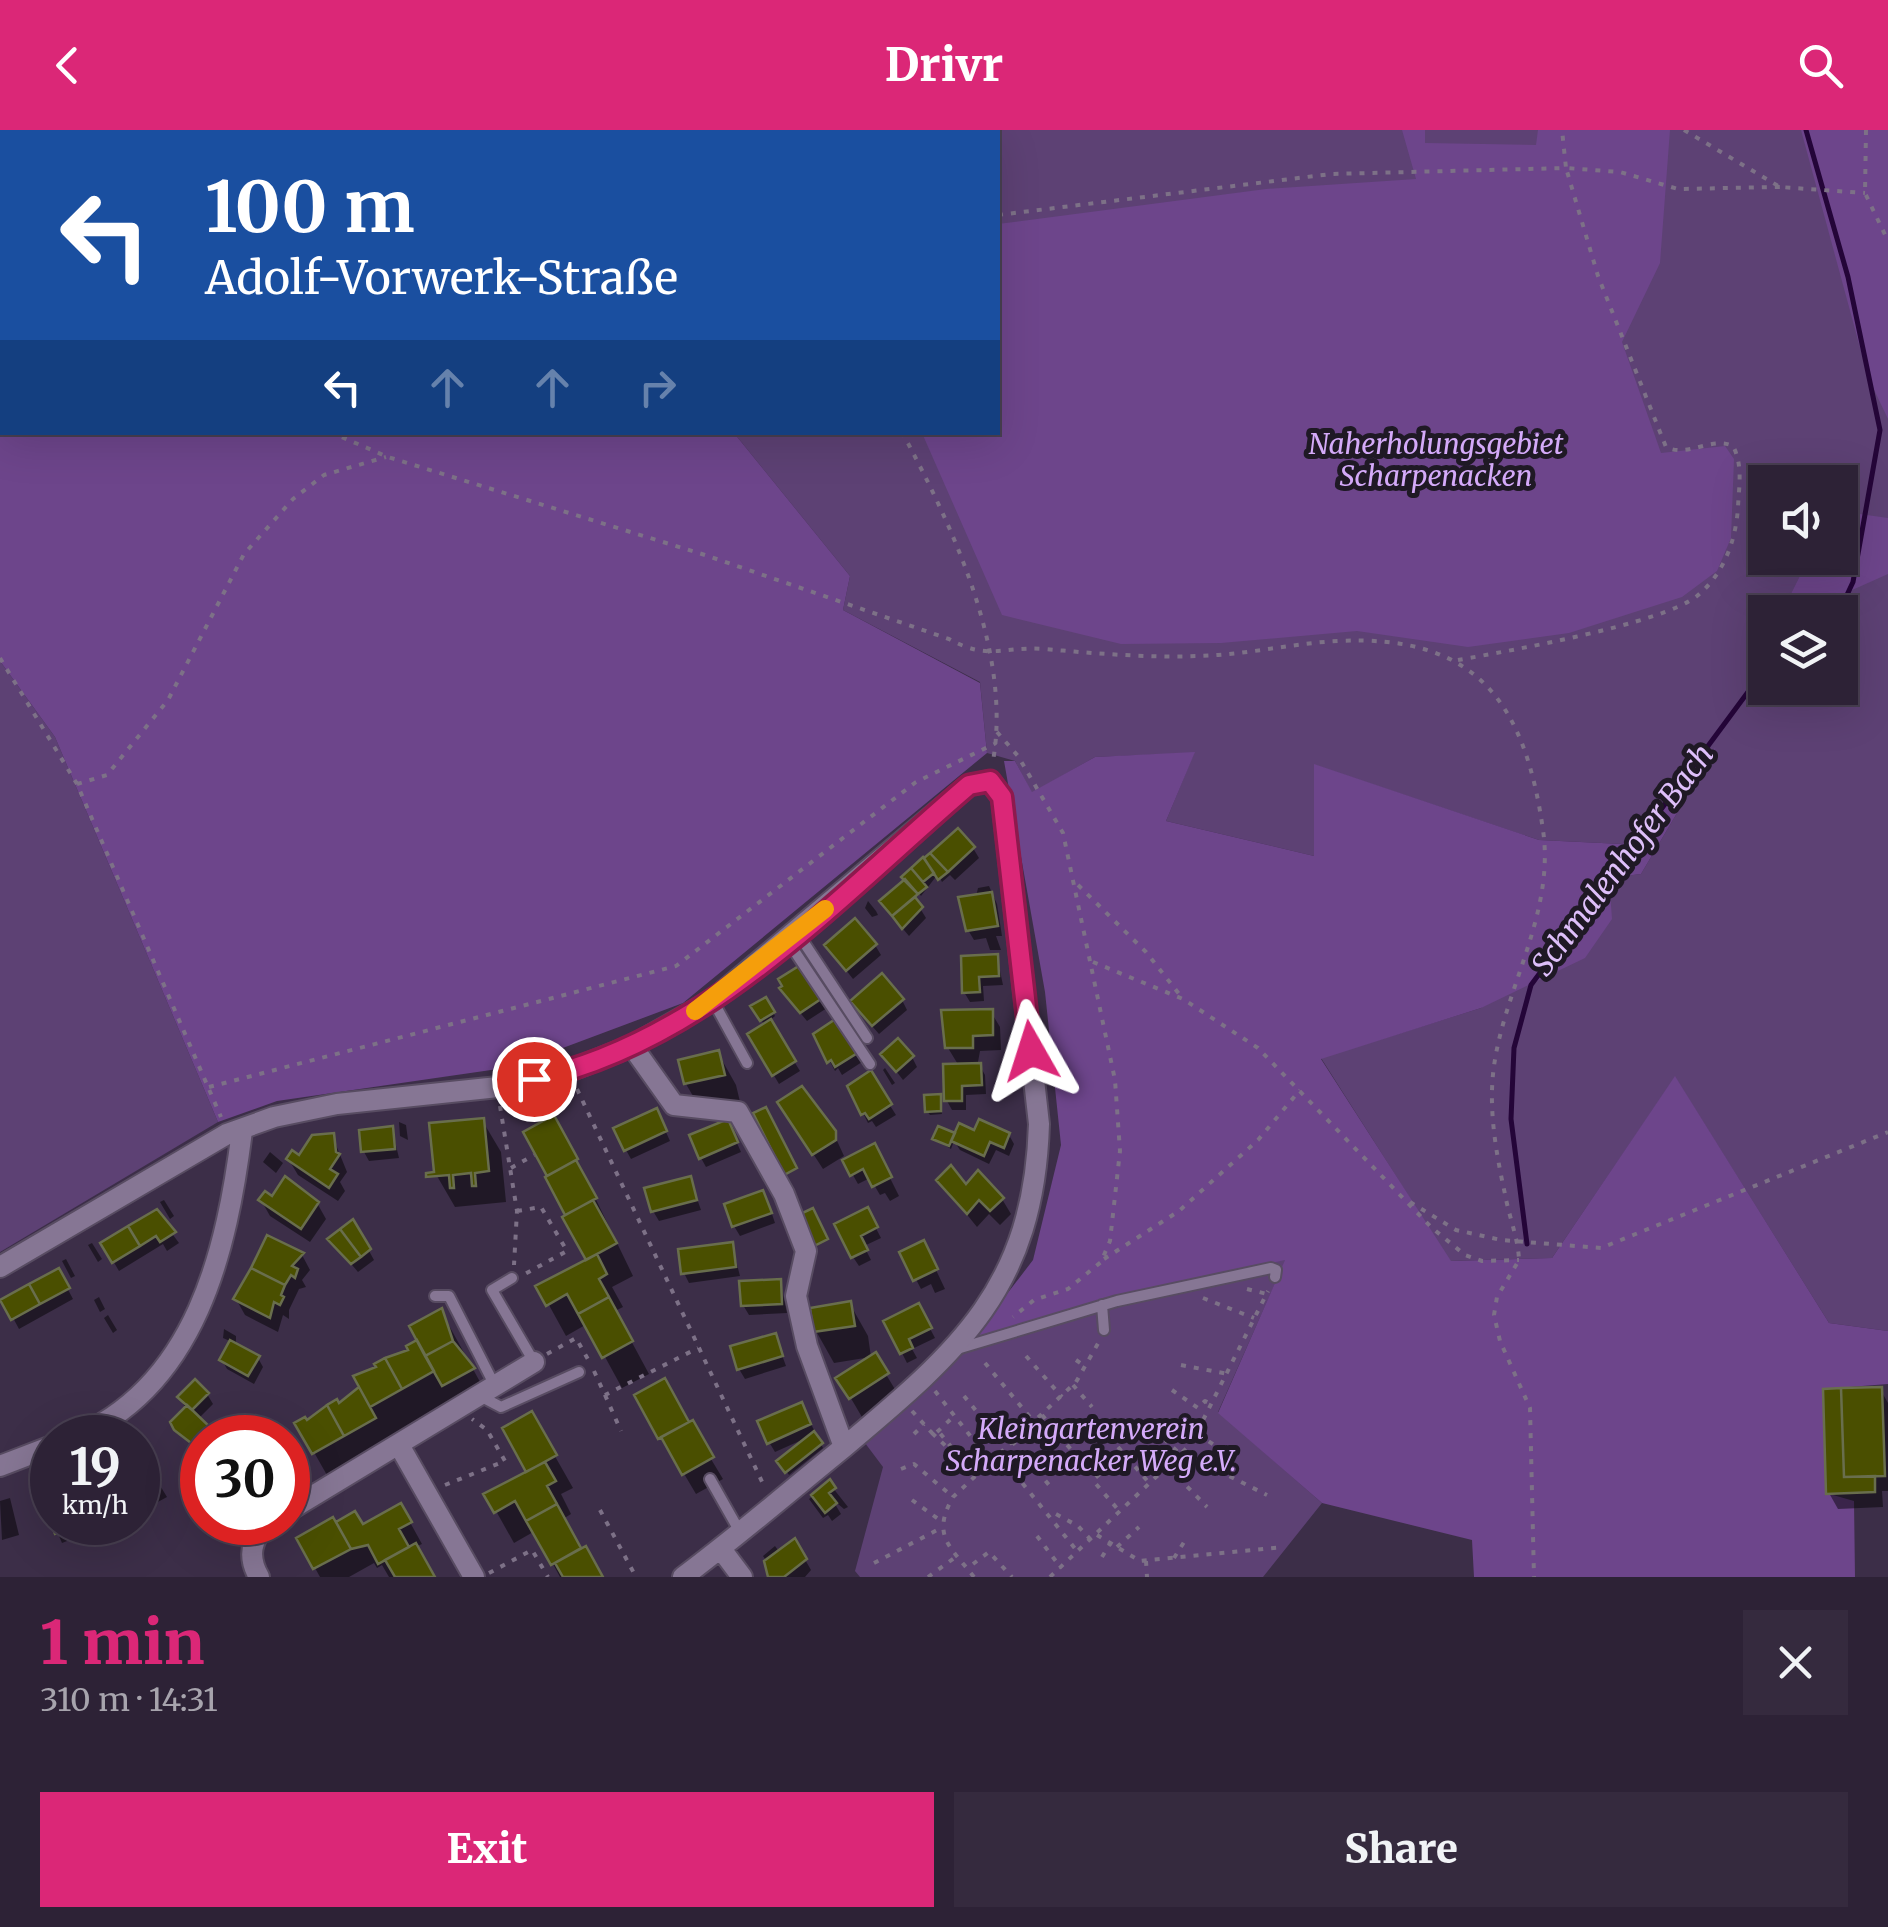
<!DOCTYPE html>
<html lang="en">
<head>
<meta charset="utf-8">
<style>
	:root { --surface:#2d2236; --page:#352a3e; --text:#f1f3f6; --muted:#a7a4ad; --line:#483f51; --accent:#db2777 }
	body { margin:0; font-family:Merriweather,serif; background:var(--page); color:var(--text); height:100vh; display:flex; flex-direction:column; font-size:38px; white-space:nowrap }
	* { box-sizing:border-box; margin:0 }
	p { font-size:32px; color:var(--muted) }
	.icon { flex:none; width:55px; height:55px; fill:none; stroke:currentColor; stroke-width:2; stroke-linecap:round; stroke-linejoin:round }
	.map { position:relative; height:1447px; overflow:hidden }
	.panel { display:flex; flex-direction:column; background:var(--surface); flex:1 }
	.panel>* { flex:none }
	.banner { position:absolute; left:0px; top:0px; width:1000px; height:305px; box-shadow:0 10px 40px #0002,0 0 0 2px var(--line); background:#1a4fa0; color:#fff; overflow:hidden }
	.tools { position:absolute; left:1748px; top:335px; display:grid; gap:20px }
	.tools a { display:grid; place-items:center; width:110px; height:110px; border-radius:0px; background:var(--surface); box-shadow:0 10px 40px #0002,0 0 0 2px var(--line); font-size:50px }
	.speed { position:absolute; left:30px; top:1285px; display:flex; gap:20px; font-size:50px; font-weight:700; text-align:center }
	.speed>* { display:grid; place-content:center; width:130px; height:130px; border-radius:50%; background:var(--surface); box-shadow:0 10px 40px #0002,0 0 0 2px var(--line); line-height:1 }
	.speed small { font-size:25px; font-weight:400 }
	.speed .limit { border:15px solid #d22; background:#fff; color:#111 }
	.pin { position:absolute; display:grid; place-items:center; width:85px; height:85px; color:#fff; margin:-42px; border:5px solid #fff; border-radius:50%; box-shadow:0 2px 10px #0007 }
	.me { position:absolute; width:110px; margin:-55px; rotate:354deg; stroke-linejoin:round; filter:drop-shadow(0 0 8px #0008) }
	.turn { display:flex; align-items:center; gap:35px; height:210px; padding:0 40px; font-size:45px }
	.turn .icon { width:130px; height:130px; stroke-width:2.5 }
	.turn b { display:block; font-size:70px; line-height:85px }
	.lanes { display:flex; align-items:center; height:95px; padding:0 40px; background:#0003; justify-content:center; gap:50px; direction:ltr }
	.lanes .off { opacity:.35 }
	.round { display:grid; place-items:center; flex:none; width:105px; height:105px; border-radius:0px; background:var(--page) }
	.headline { display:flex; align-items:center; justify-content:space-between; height:170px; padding:0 40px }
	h1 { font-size:60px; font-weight:800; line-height:75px; color:var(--accent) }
	.button { display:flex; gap:20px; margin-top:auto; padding:20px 40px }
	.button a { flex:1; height:115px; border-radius:0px; background:var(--accent); color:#fff; font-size:40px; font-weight:800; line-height:115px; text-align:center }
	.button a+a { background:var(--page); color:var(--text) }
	header { display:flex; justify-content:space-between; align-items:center; height:130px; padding:0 40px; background:var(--accent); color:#fff; font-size:45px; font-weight:800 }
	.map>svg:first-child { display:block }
	.green { fill:#5d4174; fill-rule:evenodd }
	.forest { fill:#6d458b }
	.shadow { fill:#0007 }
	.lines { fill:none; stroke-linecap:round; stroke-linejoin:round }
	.stream { stroke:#240538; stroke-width:5 }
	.building { fill:#4a4f00; stroke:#696e4d; stroke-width:2.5 }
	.lane-casing { stroke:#584c62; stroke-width:14 }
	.street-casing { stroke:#584c62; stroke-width:24 }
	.path { stroke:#7d7187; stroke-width:4; stroke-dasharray:5 8; stroke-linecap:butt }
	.lane { stroke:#867694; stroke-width:10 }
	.street { stroke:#867694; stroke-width:20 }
	.route-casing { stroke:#8e194d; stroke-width:25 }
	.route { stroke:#db2777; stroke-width:18 }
	.slow { stroke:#f59e0b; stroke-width:18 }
	.labels { text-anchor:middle; stroke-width:10; stroke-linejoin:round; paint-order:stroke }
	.park-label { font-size:28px; font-style:italic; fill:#d4aaf9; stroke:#1f1925 }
	.water-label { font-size:30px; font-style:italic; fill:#debffa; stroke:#1f1925 }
</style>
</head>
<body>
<header><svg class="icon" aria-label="back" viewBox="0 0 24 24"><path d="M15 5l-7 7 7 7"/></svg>Drivr<svg class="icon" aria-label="search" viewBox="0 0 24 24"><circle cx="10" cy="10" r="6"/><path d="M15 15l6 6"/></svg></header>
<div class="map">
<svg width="1888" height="1447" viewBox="0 0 1888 1447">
	<rect width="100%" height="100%" fill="#3c2e48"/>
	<!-- green -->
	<path class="green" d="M372,0H1888V1201L1829,1193L1675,947L1552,1128L1450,1131L1321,928L1481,878L1608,748L1641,744L1713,622L1622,714L1539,710L1315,635L1314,726L1166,691L1194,623L1095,627L1032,663L1015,631L987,623L980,552L843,480L850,446L734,303L998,302V2ZM1765,352H1840V428H1765ZM1765,482H1840V558H1765Z
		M0,531L55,607L218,992L0,1122Z
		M1286,1129L1218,1282L1322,1373L1263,1447H860L855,1441L883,1337L865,1313L968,1215L1190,1150Z"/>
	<!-- forest -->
	<path class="forest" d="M1402,0H1425V13L1536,15L1538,0H1670L1660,133L1622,212L1661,323L1725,316L1734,329L1731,408L1717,441L1682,467L1569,503L1468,517L1357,501L1221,513L1121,514L1002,485L922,303L998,302V94L1266,59L1416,49Z
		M1801,0H1888V289L1868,247Z
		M0,19L2,302L734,303L850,446L843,480L980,553L987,623L683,873L512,937L277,971L218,992L55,607L0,531Z
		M1853,383L1888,388V444L1832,469L1827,482H1782L1809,428H1840V391Z
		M1716,617L1641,744L1609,748L1612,789L1585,828L1481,878L1321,929L1451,1131L1552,1128L1675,946L1829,1193L1888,1201V1254L1823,1259L1826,1363L1854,1371L1855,1447H1474L1472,1410L1322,1373L1218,1283L1285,1130L1190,1150L968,1215L1033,1130L1061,1015L1045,862L1004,631H1015L1032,662L1095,627L1195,622L1166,691L1314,726V634L1539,710L1622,714Z"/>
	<!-- shadow -->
	<path class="shadow" d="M973,718L979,728L955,750L950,745L942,752L938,744L921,766L905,746L932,724Z
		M904,752L926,788L909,806L888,781Z
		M989,756L997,774L1002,806H996L1001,820H990L986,808L974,810L968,800L978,758Z
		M868,771L876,781L878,785L872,787L865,778Z
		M875,815L881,825L853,849L827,816Z
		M997,827L1003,855L983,856L984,871L970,872L964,862Z
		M801,837L827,878L807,891L788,868Z
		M766,870L775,886L769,891L800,941L779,954L750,905L765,896L754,877Z
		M902,870L907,880L879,904L859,881Z
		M991,882L1000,897L1001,920L980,921L978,932L985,945L986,964L966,965V980H952L947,971L959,936L948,918Z
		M836,892L862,932L842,945L838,938L835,941L816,905Z
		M718,923L736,955L741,976L704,985L686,954L681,932Z
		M883,924L912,927L917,937L903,950Z
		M885,938L895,953L892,955L883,940Z
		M870,944L896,985L876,997L872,991L868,993L850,957Z
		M939,967L942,984L930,985L927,981Z
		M790,988L833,1002L844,1026L823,1039Z
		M482,990L501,1022L506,1072L455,1077L437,1046Z
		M661,991L670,1011L631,1029L626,1020Z
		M399,992L406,995L408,1010L400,1006Z
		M392,999L399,1028L369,1031L364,1022Z
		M732,1002L741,1022L706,1037L701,1028Z
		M527,1003L572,1020L633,1146L612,1157L623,1177L615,1181L649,1244L622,1258L587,1194L566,1206L539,1157L589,1131Z
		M975,1003L1009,1005L1014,1014L1009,1026L996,1020L989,1034L960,1020L954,1011L951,1019L935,1009Z
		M332,1005L347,1042L340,1052L345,1061L338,1071L298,1045L289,1030Z
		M270,1022L283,1033L276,1043L263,1032Z
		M879,1026L899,1066L890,1071L885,1063L880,1065L870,1048L858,1054L845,1031Z
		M690,1049L701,1080L659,1091L653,1081Z
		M939,1050L1002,1069L1011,1084L1000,1095L989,1084L977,1097Z
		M271,1068L317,1073L326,1089L310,1112L270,1086L261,1070Z
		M164,1070L174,1086L170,1089L160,1072Z
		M768,1072L775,1093L740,1106L734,1096Z
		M867,1081L881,1108L864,1116L871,1130L859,1136L853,1127Z
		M156,1082L179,1113L167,1121L163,1114L119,1141L103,1114Z
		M353,1092L374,1130L358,1142L330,1109Z
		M92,1113L102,1129L98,1132L88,1115Z
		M732,1115L740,1146L689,1153L684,1143Z
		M928,1123L945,1159L935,1163L931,1154L921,1159L903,1124Z
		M302,1125L310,1140L302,1150L306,1157L299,1159L289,1180V1189L283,1185L278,1202L245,1185L236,1169Z
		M66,1129L75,1146L71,1148L62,1131Z
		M58,1141L73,1169L19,1199L4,1171Z
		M780,1151L787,1183L749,1185L743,1175Z
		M99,1167L105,1179L100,1182L94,1170Z
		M850,1174L868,1206L871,1227L834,1233L816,1201Z
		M918,1176L935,1208L912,1219L917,1228L907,1233L902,1223Z
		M441,1181L490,1270L454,1272L386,1309L392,1321L332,1354L298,1294L354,1268L352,1264L412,1221Z
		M108,1185L117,1200L113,1203L104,1188Z
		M224,1199L236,1206V1215L258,1228L263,1237L254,1254L227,1239L222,1230L232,1212L223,1208Z
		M775,1206L786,1236L745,1249L739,1239Z
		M875,1226L905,1276L869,1299L839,1248Z
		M664,1251L723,1349L696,1364L638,1266Z
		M1880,1259L1888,1273V1361H1882L1883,1377L1838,1379L1829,1363Z
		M207,1264L213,1274L198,1289L214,1308H202V1325L176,1299L185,1277L180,1268Z
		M531,1284L573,1358L561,1364L571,1384L563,1389L601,1447H560L535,1401L514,1413L487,1365L529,1343Z
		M806,1284L823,1318L789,1345L779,1331L804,1309L775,1322L769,1312Z
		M138,1319L167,1367L156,1373L152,1367L138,1385Z
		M829,1353L848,1377L844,1379L832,1369L841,1384L832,1391L828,1385L823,1388L809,1369Z
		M10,1368L19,1405L2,1410L0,1371Z
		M401,1376L422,1414L415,1417L433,1447H389L382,1435L377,1438L374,1433L349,1447H320L299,1409L354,1384L362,1397Z
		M53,1392H74L80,1406L62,1413Z
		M795,1412L811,1440L805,1447H770L772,1439L763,1426L775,1416L780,1423Z"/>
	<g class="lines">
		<!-- stream -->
		<path class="stream" d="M1806,0L1848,147L1880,300L1853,452L1839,482
			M1527,1114L1511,989L1514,918L1531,855L1765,539"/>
	</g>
	<!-- building -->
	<path class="building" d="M958,698L975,717L948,742L930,723Z
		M930,723L948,742L938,750L924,728Z
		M923,727L934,743L923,752L911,738Z
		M911,738L927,757L918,764L901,747Z
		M905,749L918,764L892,786L879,771Z
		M992,762L998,796L966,801L958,767Z
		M915,767L923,777L902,799L892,786Z
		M855,788L877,814L846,841L824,815Z
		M998,824L999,846L979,847L980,862L962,863L961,826Z
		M802,834L824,867L800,883L779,858L782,856L778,849Z
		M882,843L904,869L872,896L850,871Z
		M766,867L775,882L760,891L750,876Z
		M993,879V905L973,906V918H945L941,880Z
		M837,888L859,922L835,937L831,930L827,933L813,904Z
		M771,889L796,931L772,946L747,904Z
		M898,908L914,926L896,942L880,924Z
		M719,920L725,945L684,954L678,930Z
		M981,933L982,955L962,956V971H944L943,934Z
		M871,940L892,974L869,989L865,983L861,985L847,956Z
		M802,956L836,1001V1010L812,1025L777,972Z
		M941,964V981L925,982L924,965Z
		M766,977L797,1038L784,1045L753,983Z
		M657,978L667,1001L624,1021L613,998Z
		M554,985L578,1029L547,1046L523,1002Z
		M484,988L489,1041L475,1043L476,1056H472L471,1043L453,1045L454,1058H450L449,1045L426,1047V1043L434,1042L429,993Z
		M728,989L738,1012L699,1029L689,1005Z
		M979,989L1010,1003L1004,1018L990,1012L984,1026L951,1011L959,993L974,1000Z
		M393,996L395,1019L361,1022L359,1000Z
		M938,996L955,1003L949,1016L932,1009Z
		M334,1003L336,1022L340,1024L330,1039L338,1044L329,1058L286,1029L292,1020L299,1025L312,1005Z
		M875,1013L892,1047L872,1057L863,1039L850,1046L842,1030Z
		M576,1030L597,1068L565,1085L545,1047Z
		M951,1035L966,1054L978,1040L1004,1068L990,1081L979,1070L967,1084L936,1050Z
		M285,1046L319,1072L301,1099L258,1070L265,1061L272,1066Z
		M691,1046L697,1070L651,1082L644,1058Z
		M763,1060L772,1083L732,1097L724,1074Z
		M593,1070L617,1113L586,1130L562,1087Z
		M868,1077L878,1097L861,1106L868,1120L851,1128L834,1094Z
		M813,1078L828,1109L814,1116L798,1085Z
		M157,1079L176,1102L160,1112L156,1106L140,1116L128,1096Z
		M353,1089L371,1119L361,1127L340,1099Z
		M128,1096L140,1116L112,1133L100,1113Z
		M340,1099L361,1127L351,1134L327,1109Z
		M267,1105L304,1123L292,1136L298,1139L295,1148L291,1145L285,1155L251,1138Z
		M924,1110L938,1139L913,1151L899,1122Z
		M733,1112L736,1137L681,1144L678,1119Z
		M597,1124L607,1144L599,1149L609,1167L578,1184L567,1164L546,1176L535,1156Z
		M59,1138L70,1158L40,1174L29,1154Z
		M251,1138L285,1155L281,1165L284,1167L280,1175L274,1172L270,1188L233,1169Z
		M781,1149L782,1174L741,1176L739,1151Z
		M29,1154L40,1174L11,1190L0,1170Z
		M609,1167L633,1211L602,1228L578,1184Z
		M851,1171L855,1196L813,1202L810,1178Z
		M919,1173L932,1198L909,1209L913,1218L900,1224L883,1191Z
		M442,1178L453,1211L425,1226L409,1196Z
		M776,1203L783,1226L737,1240L730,1216Z
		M230,1210L260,1226L248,1246L219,1230Z
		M417,1210L434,1241L402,1259L385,1228L408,1220L406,1216Z
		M453,1211L475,1238L442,1256L425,1226Z
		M876,1222L889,1243L849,1269L835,1248Z
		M385,1228L402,1259L370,1277L353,1246L376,1237L374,1234Z
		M665,1248L689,1292L658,1309L634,1265Z
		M195,1249L209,1263L192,1280L177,1267Z
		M359,1257L376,1288L344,1306L327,1275L337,1269L339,1273Z
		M1882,1257L1885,1346L1844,1347L1841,1258Z
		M1841,1258L1844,1347L1875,1346V1362L1826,1364L1823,1259Z
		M802,1272L811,1294L767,1314L757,1291Z
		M187,1275L212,1299L195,1316L174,1300L170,1292Z
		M327,1275L344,1306L312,1324L294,1293L305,1287L307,1290Z
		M532,1281L557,1325L526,1342L502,1298Z
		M693,1290L714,1327L682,1345L661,1307Z
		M814,1301L823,1313L785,1343L776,1331Z
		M138,1314L160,1350L145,1359L141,1353L138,1356Z
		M545,1332L556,1351L547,1356L557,1374L526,1391L515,1371L494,1383L483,1364Z
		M830,1349L836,1358L829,1363L837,1373L825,1383L811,1365Z
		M52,1368V1392L76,1396L55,1404L42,1372Z
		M401,1373L412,1392L399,1399L409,1417L378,1434L368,1415L351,1419L336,1392L355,1381L363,1394Z
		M557,1374L581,1418L551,1435L526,1391Z
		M333,1387L351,1419L313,1439L296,1408Z
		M795,1408L807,1429L784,1447H768L764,1431Z
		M416,1413L435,1447H395L385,1430Z
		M586,1416L603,1447H563L555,1433Z"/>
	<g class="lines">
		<defs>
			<path id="lane" d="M797,802L867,908
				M787,810L870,934
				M713,871L747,933
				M512,1148L492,1160L534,1232
				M435,1166H449L495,1256
				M1102,1175L1104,1200
				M957,1219L1117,1171L1271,1138L1276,1140L1275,1147
				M480,1266L501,1277L579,1242
				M710,1349L740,1402"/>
			<path id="street" d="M632,916L674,975L738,982L784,1064L806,1121L796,1166L807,1216L844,1317
				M0,1137L227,1004L274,987L337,974L498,957L569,941L632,916L713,870L969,655L990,651L1002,667L1039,994C1034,1157 960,1220 843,1318C790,1361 738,1406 683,1447
				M73,1308C197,1257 227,1119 242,1001
				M399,1315L474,1447
				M0,1336L52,1316
				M288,1381L534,1232
				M721,1419L742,1447
				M259,1447C247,1426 251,1409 268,1392"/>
		</defs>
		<!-- lane casing -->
		<use href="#lane" class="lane-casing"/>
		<!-- street casing -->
		<use href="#street" class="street-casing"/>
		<!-- path -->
		<path class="path" d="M0,0L2,4
			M723,0L725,2
			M1684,0L1780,57L1865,63
			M1866,0L1865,63L1888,111
			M998,85L1331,44L1566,38L1562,0
			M330,302L388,327L705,425L949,509C989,531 1002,516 1044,519C1102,524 1160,529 1218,525C1258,522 1298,513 1338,511C1477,504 1525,573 1543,700C1555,783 1505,857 1494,936C1488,978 1496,1023 1505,1064C1509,1087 1518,1107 1519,1130L1497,1167L1494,1185L1500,1211L1530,1278L1534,1447
			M902,302C953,397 1012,523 993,631
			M0,528L77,654L221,987
			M1458,530C1508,521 1662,494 1697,466C1724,444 1736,410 1738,377C1739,356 1743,335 1733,316C1711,306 1688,328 1666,317L1598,146L1566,38L1620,42L1678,59L1780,57
			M997,602L1018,626L1063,703L1115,950L1120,1021L1110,1111L1101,1132L1068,1159L1034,1170L1013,1187
			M77,654L107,645L168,570L244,424L293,369L324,345L386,327
			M1078,755L1146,822L1183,869
			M1093,832L1183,869L1258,918L1431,1097L1465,1125L1482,1131L1519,1130
			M209,957L676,836L916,652L996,613
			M577,959L765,1358
			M500,976L517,1081L514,1135
			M511,1038L534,1025
			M1410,1072L1456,1100L1501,1110L1601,1118L1888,1002
			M517,1081L541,1077L567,1121L523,1145
			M1104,1129L1179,1081L1258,1010L1300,960
			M1247,1159L1267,1164
			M1203,1168L1254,1188
			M547,1224L576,1208L590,1233
			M1026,1226L1062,1267
			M1076,1230L1086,1237
			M985,1233L1034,1292
			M1181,1235L1228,1244
			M594,1241L605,1265L698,1218
			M1073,1255L1092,1277
			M1172,1260L1198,1278L1205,1271L1213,1275
			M935,1261L990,1331
			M605,1265L621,1301
			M964,1266L1005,1316
			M912,1281L932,1303L939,1302L975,1346
			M1042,1285L1079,1329
			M1145,1291L1181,1325
			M937,1302L952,1288
			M932,1303L949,1319
			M914,1304L924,1294
			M1198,1304L1223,1321
			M1012,1311L1049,1355
			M1118,1317L1151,1355
			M998,1323L1077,1421
			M1183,1323L1267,1365
			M1098,1326L1108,1337L1094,1349L1096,1354L1121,1383
			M1169,1338L1207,1377
			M901,1339L914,1334L953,1367
			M445,1355L505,1331L487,1300L472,1289
			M912,1370L941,1391
			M600,1380L636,1447
			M1056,1384L1078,1396L1091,1410
			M1097,1405L1140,1431L1284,1417
			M1037,1406L1061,1438
			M1117,1417L1139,1397
			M1102,1427L1111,1412
			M1174,1428L1186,1409
			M1146,1431L1147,1447
			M874,1433L941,1398
			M973,1434L989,1422L1012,1447
			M489,1443L532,1420L548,1447
			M928,1447L957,1426
			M974,1447C950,1416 931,1406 953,1367L1076,1252L1100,1210
			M1050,1447L1191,1314L1268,1161"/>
		<!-- lane -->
		<use href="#lane" class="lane"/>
		<!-- street -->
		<use href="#street" class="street"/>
	</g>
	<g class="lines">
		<defs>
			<path id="route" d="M534,949C707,912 839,766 969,655L990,651L1002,667L1031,921"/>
		</defs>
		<!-- route casing -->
		<use href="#route" class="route-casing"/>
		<!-- route -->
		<use href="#route" class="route"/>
		<!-- slow -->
		<path class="slow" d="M695,881L825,779"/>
	</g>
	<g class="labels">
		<!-- park labels -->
		<g class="park-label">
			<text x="1436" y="324">Naherholungsgebiet<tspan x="1436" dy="32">Scharpenacken</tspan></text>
			<text x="1091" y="1309">Kleingartenverein<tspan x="1091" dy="32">Scharpenacker Weg e.V.</tspan></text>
		</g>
		<!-- water labels -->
		<g class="water-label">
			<text transform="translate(1623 730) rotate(-53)" y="10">Schmalenhofer Bach</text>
		</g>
	</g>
</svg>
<div class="tools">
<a><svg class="icon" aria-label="sound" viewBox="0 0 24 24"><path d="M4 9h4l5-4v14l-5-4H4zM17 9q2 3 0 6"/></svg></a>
<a><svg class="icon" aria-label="layers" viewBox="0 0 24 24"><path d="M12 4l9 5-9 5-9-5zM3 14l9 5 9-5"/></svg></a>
</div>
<div class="speed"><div>19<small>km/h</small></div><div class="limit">30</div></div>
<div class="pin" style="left:534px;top:949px;background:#d93025"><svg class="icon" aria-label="arrive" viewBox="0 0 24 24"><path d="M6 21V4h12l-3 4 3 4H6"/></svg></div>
<svg class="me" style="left:1031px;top:921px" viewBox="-20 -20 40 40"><path d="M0-17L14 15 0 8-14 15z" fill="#db2777" stroke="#fff" stroke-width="4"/></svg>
<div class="banner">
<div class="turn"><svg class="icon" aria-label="left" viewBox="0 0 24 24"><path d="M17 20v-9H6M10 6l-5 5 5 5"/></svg><div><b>100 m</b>Adolf-Vorwerk-Straße</div></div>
<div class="lanes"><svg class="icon" aria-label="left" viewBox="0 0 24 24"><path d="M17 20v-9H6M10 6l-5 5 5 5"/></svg><svg class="icon off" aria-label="ahead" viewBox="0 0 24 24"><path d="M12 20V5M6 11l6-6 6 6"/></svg><svg class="icon off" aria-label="ahead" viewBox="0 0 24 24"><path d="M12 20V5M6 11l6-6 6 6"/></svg><svg class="icon off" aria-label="right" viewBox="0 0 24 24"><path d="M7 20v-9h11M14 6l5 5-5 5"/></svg></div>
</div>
</div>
<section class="panel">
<div class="headline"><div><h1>1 min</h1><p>310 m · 14:31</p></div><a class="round"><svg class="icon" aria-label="close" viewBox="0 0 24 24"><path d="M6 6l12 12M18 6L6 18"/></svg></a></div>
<div class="button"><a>Exit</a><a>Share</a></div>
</section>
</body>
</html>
